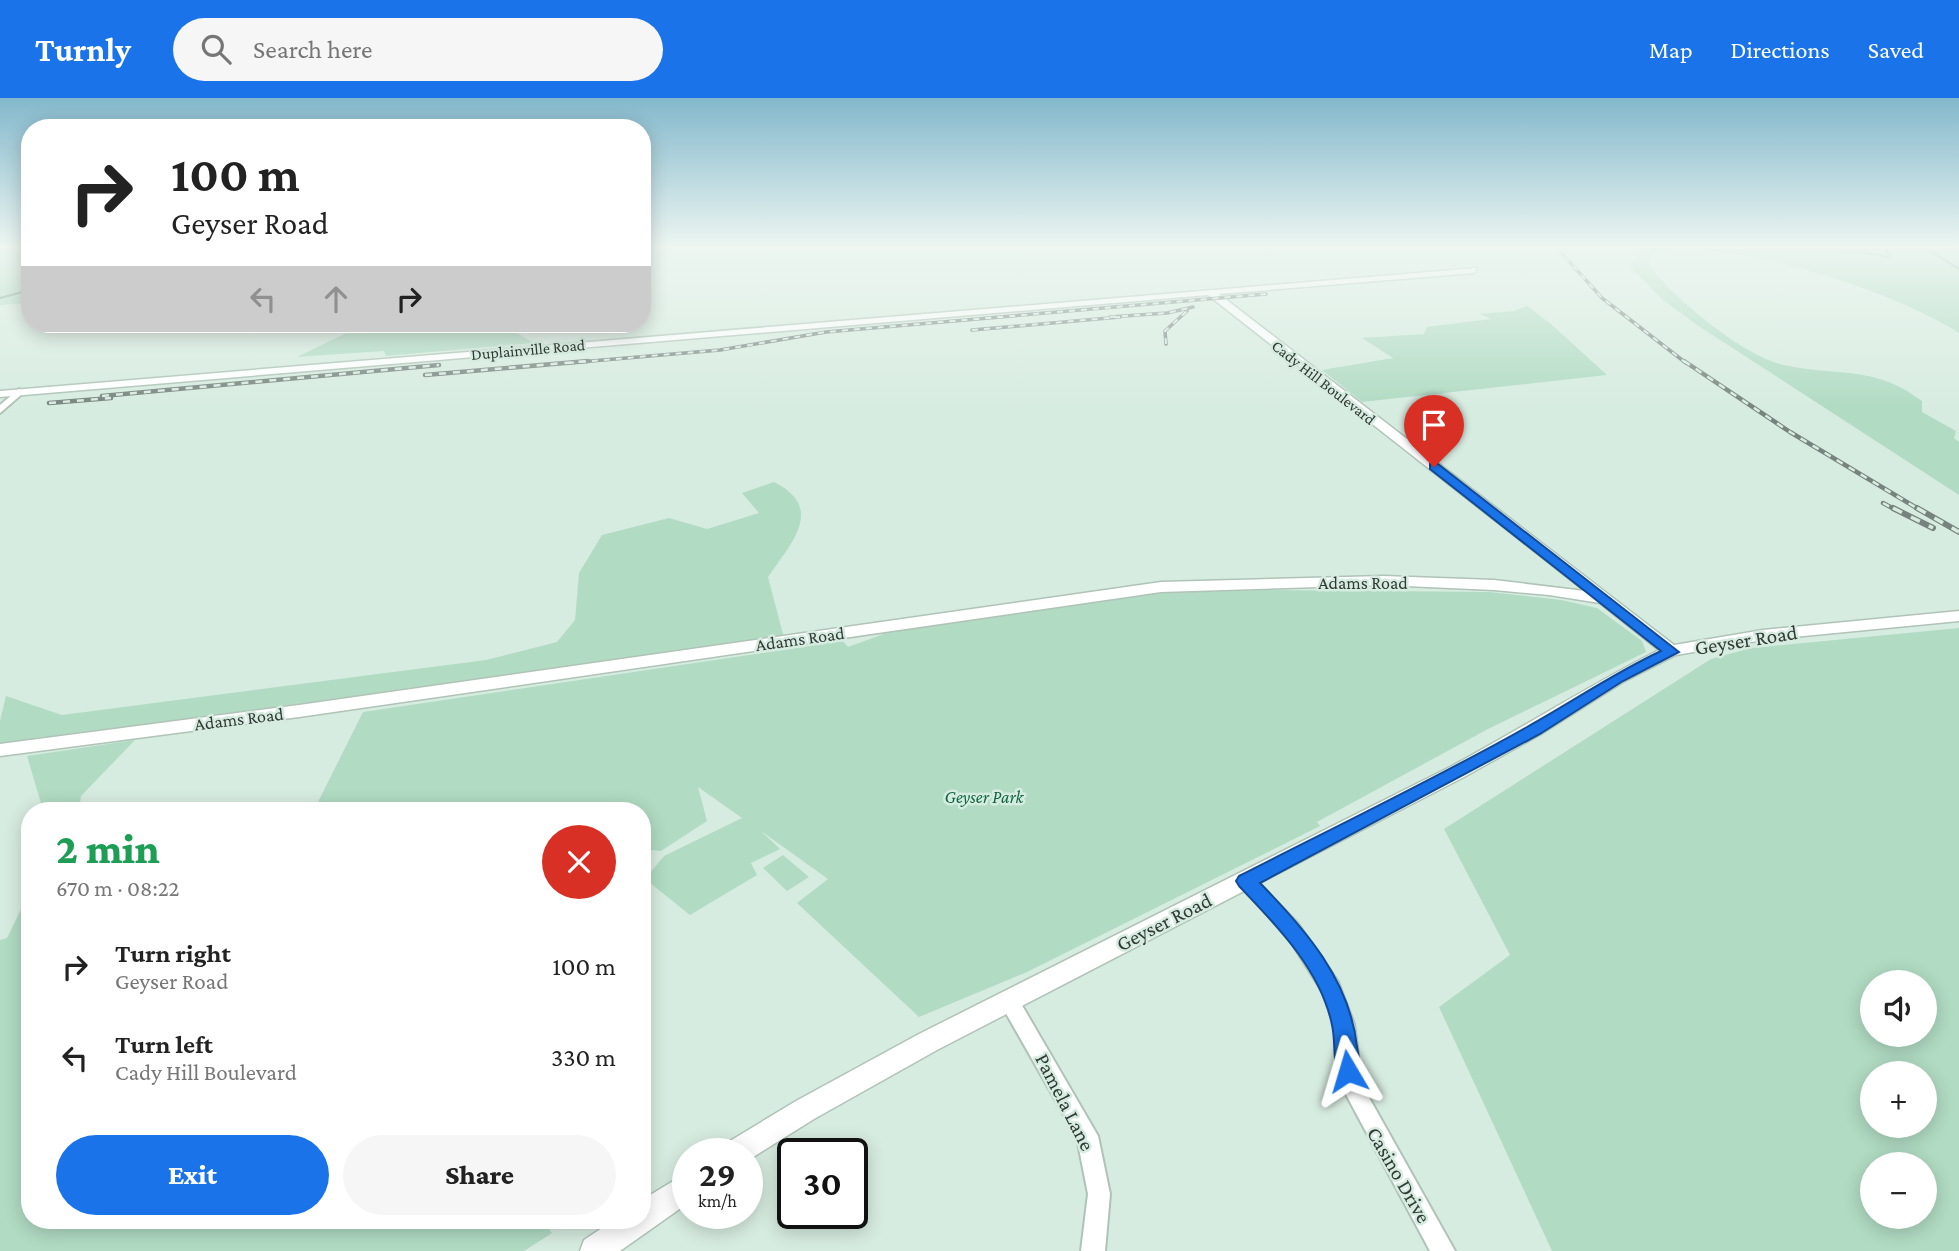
<!DOCTYPE html>
<html lang="en">
<head>
<meta charset="utf-8">
<style>
	:root { --surface:#fff; --page:#f6f6f6; --text:#222; --muted:#767676; --accent:#1a73e8 }
	body { margin:0; font-family:"Crimson Pro",serif; background:var(--page); color:var(--text); height:100vh; display:flex; flex-direction:column; font-size:26px; white-space:nowrap }
	* { box-sizing:border-box; margin:0 }
	p { font-size:23px; color:var(--muted) }
	.icon { flex:none; width:38px; height:38px; fill:none; stroke:currentColor; stroke-width:2; stroke-linecap:round; stroke-linejoin:round }
	.map { position:relative; flex:1; overflow:hidden }
	.sheet { position:absolute; left:21px; top:704px; width:630px; height:427px; display:flex; flex-direction:column; background:var(--surface); border-radius:28px; box-shadow:0 4px 18px #0003 }
	.sheet>* { flex:none }
	.banner { position:absolute; left:21px; top:21px; width:630px; height:214px; border-radius:28px; box-shadow:0 4px 18px #0003; background:#fff; color:var(--text); overflow:hidden }
	.fabs { position:absolute; left:1860px; top:872px; display:grid; gap:14px }
	.fabs a { display:grid; place-items:center; width:77px; height:77px; border-radius:50%; background:var(--surface); box-shadow:0 4px 18px #0003; font-size:35px }
	.speed { position:absolute; left:672px; top:1040px; display:flex; gap:14px; font-size:35px; font-weight:700; text-align:center }
	.speed>* { display:grid; place-content:center; width:91px; height:91px; border-radius:50%; background:var(--surface); box-shadow:0 4px 18px #0003; line-height:1 }
	.speed small { font-size:18px; font-weight:400 }
	.speed .limit { border:4px solid #111; border-radius:10px; background:#fff; color:#111 }
	.pin { position:absolute; display:grid; place-items:center; width:60px; height:60px; color:#fff; margin:-72px -30px; border-radius:50% 50% 50% 0; rotate:-45deg; box-shadow:0 0 7px #0007 }
	.pin .icon { rotate:45deg }
	.me { position:absolute; width:77px; margin:-38px; rotate:353deg; stroke-linejoin:round; filter:drop-shadow(0 0 5px #0008) }
	.turn { display:flex; align-items:center; gap:24px; height:147px; padding:0 35px; font-size:32px }
	.turn .icon { width:91px; height:91px; stroke-width:2.5 }
	.turn b { display:block; font-size:49px; line-height:60px }
	.lanes { display:flex; align-items:center; height:66px; padding:0 35px; background:#0003; justify-content:center; gap:35px; direction:ltr }
	.lanes .off { opacity:.35 }
	.round { display:grid; place-items:center; flex:none; width:74px; height:74px; border-radius:37px; background:var(--page) }
	.headline { display:flex; align-items:center; justify-content:space-between; height:119px; padding:0 35px }
	h1 { font-size:42px; font-weight:800; line-height:52px; color:#1e9e55 }
	.button { display:flex; gap:14px; margin-top:auto; padding:14px 35px }
	.button a { flex:1; height:80px; border-radius:42px; background:var(--accent); color:#fff; font-size:28px; font-weight:800; line-height:80px; text-align:center }
	.button a+a { background:var(--page); color:var(--text) }
	ul { padding:0; list-style:none }
	li { display:flex; align-items:center; gap:21px; height:91px; padding:0 35px }
	li div { flex:1 }
	li b { display:block; font-size:26px }
	li em { font-style:normal }
	header { display:flex; align-items:center; gap:42px; box-sizing:border-box; height:98px; padding:0 35px; background:var(--accent); color:#fff }
	header strong { font-size:33px }
	nav { display:flex; gap:38px; margin-inline-start:auto; font-size:24px }
	.search { width:490px; height:63px; background:var(--page); display:flex; align-items:center; gap:18px; box-sizing:border-box; padding:0 24px; border-radius:38px; color:var(--muted); font-size:26px }
	.map>svg:first-child { display:block }
	.green { fill:#b1dbc3; fill-rule:evenodd }
	.lines { fill:none; stroke-linecap:round; stroke-linejoin:round }
	.stream { stroke:#709682; stroke-width:2 }
	.minor-casing { stroke:#afc3b7; stroke-width:4 }
	.tertiary-casing { stroke:#afc3b7; stroke-width:3 }
	.minor { fill:#fff; fill-rule:evenodd }
	.tertiary { fill:#fff; fill-rule:evenodd }
	.rail-far2-casing { stroke:#77847d; stroke-width:3.5 }
	.rail-far1-casing { stroke:#77847d; stroke-width:4.5 }
	.rail-casing { stroke:#77847d; stroke-width:6 }
	.rail-far2 { stroke:#d7ece0; stroke-width:2; stroke-dasharray:6; stroke-linecap:butt }
	.rail-far1 { stroke:#d7ece0; stroke-width:2.5; stroke-dasharray:7; stroke-linecap:butt }
	.rail { stroke:#d7ece0; stroke-width:3.5; stroke-dasharray:10; stroke-linecap:butt }
	.route { fill:#1a73e8; stroke:#114b97; stroke-width:2 }
	.labels { text-anchor:middle; stroke-width:5; stroke-linejoin:round; paint-order:stroke }
	.far-street-label { font-size:16px; fill:#323a36; stroke:#d7ece0 }
	.street-label { font-size:18px; fill:#323a36; stroke:#d7ece0 }
	.park-label { font-size:18px; font-style:italic; fill:#0f6743; stroke:#d7ece0 }
	.near-street-label { font-size:21px; fill:#323a36; stroke:#d7ece0 }
</style>
</head>
<body>
<header>
<strong>Turnly</strong>
<div class="search"><svg class="icon" aria-label="search" viewBox="0 0 24 24"><circle cx="10" cy="10" r="6"/><path d="M15 15l6 6"/></svg>Search here</div>
<nav><a>Map</a><a>Directions</a><a>Saved</a></nav>
</header>
<div class="map">
<svg width="1959" height="1153" viewBox="0 0 1959 1153">
	<rect width="100%" height="100%" fill="#d7ece0"/>
	<!-- green -->
	<path class="green" d="M0,150H30V205L0,207Z
		M1640,150H1959V235C1894,193 1728,138 1653,155L1649,166C1671,199 1745,259 1784,267C1837,279 1873,266 1922,303V314L1956,333L1954,340L1959,344V397L1697,227L1662,201L1629,168L1640,156Z
		M1527,208L1551,226L1607,277L1362,304L1322,272L1393,260L1362,240L1424,236L1427,229L1491,221L1480,216L1514,213Z
		M365,226H508L510,231L534,245L386,258L384,253L297,259Z
		M774,384C826,410 791,445 768,479L784,540L0,646V623L6,598L62,617L486,562L557,544L575,522L579,475L602,437L669,420L707,431L759,415L742,395Z
		M1265,492L1490,494L1561,502L1597,510L1642,543L1646,554L1488,631L1317,724L1320,728L1027,874L919,919L797,805L828,781L761,733L780,751L751,765L757,777L690,817L645,781L664,758L742,720L698,689L707,723L661,753L642,751V712H314L363,614L843,543L848,549L889,534L1161,495Z
		M1959,530V1153H1552L1439,909L1510,857L1444,731L1711,561L1751,550ZM1872,884H1925V936H1872ZM1872,975H1925V1027H1872ZM1872,1066H1925V1118H1872Z
		M135,642L81,698L79,712H43L27,658Z
		M783,757L809,779L787,793L763,770Z
		M30,793V1122H542L552,1135L524,1153H0V842L7,840Z"/>
	<g class="lines">
		<!-- stream -->
		<path class="stream" d="M1831,150L1890,159L1885,150
			M1916,150L1932,154L1959,171
			M0,200L30,192"/>
		<defs>
			<path id="minor" d="M19,291L24,294L22,296L0,315V307Z
				M1246,776L1252,778L1298,826L1338,884L1354,926L1362,987L1455,1153H1430L1342,989L1334,926L1322,893L1286,836L1240,788L1237,783L1240,778Z
				M1009,895L1016,897L1098,1038L1110,1096L1105,1153H1081L1088,1096L1077,1040L999,903L1002,897Z"/>
			<path id="tertiary" d="M1477,170L1474,175L1219,196L1674,547L1763,532L1959,513V523L1763,542L1676,557L1623,584L1541,636L1464,679L937,952L814,1021L747,1063V1055H721L725,1046L796,1003L919,936L1450,669C1521,631 1588,588 1659,552L1600,505L1549,497L1494,492L1383,487L1161,494L299,619L0,658V646L299,607L1161,484L1383,478L1494,482L1585,493L1208,197L0,299V293Z
				M688,1074V1105L620,1153H580L584,1142L614,1122H642V1102Z"/>
		</defs>
		<!-- minor casing -->
		<use href="#minor" class="minor-casing"/>
		<!-- tertiary casing -->
		<use href="#tertiary" class="tertiary-casing"/>
		<!-- minor -->
		<use href="#minor" class="minor"/>
		<!-- tertiary -->
		<use href="#tertiary" class="tertiary"/>
		<defs>
			<path id="rail-far2" d="M1557,150L1602,200L1686,265
				M1110,219L1167,215L1193,209
				M972,232L1120,219
				M1166,246L1165,233L1187,213
				M568,265L720,252L826,234L1266,196"/>
			<path id="rail-far1" d="M1684,263L1790,334L1920,412
				M425,277L588,263
				M102,298L439,267
				M49,305L111,300
				M1883,405L1896,412"/>
			<path id="rail" d="M1893,410L1933,430
				M1917,410L1959,434"/>
		</defs>
		<!-- rail-far2 casing -->
		<use href="#rail-far2" class="rail-far2-casing"/>
		<!-- rail-far1 casing -->
		<use href="#rail-far1" class="rail-far1-casing"/>
		<!-- rail casing -->
		<use href="#rail" class="rail-casing"/>
		<!-- rail-far2 -->
		<use href="#rail-far2" class="rail-far2"/>
		<!-- rail-far1 -->
		<use href="#rail-far1" class="rail-far1"/>
		<!-- rail -->
		<use href="#rail" class="rail"/>
	</g>
	<!-- sky -->
	<linearGradient id="sky" x2="0" y2="1"><stop stop-color="#83b8cc"/><stop offset="0.48" stop-color="#edf6f1"/><stop offset="1" stop-color="#edf6f1" stop-opacity="0"/></linearGradient>
	<rect width="1959" height="311" fill="url(#sky)"/>
	<!-- route -->
	<path class="route" d="M1430,366H1438L1679,554L1623,583L1540,636L1260,785C1305,831 1350,882 1357,949C1359,960 1361,970 1357,980L1348,983L1340,980C1332,964 1336,944 1332,927C1321,872 1276,827 1239,788L1236,783L1239,778C1335,729 1433,682 1527,629C1572,604 1614,575 1661,553L1430,371Z"/>
	<g class="labels">
		<!-- far-street labels -->
		<g class="far-street-label">
			<text transform="translate(528 251) rotate(-5)" y="6">Duplainville Road</text>
			<text transform="translate(1324 284) rotate(38)" y="6">Cady Hill Boulevard</text>
		</g>
		<!-- street labels -->
		<g class="street-label">
			<text x="1363" y="491">Adams Road</text>
			<text transform="translate(800 541) rotate(-8)" y="6">Adams Road</text>
			<text transform="translate(239 621) rotate(-7)" y="6">Adams Road</text>
		</g>
		<!-- park labels -->
		<g class="park-label">
			<text x="984" y="705">Geyser Park</text>
		</g>
		<!-- near-street labels -->
		<g class="near-street-label">
			<text transform="translate(1746 542) rotate(-9)" y="7">Geyser Road</text>
			<text transform="translate(1164 824) rotate(-27)" y="7">Geyser Road</text>
			<text transform="translate(1065 1004) rotate(63)" y="7">Pamela Lane</text>
			<text transform="translate(1399 1077) rotate(60)" y="7">Casino Drive</text>
		</g>
	</g>
</svg>
<div class="fabs">
<a><svg class="icon" aria-label="sound" viewBox="0 0 24 24"><path d="M4 9h4l5-4v14l-5-4H4zM17 9q2 3 0 6"/></svg></a>
<a>+</a>
<a>−</a>
</div>
<div class="speed"><div>29<small>km/h</small></div><div class="limit">30</div></div>
<div class="pin" style="left:1434px;top:369px;background:#d93025"><svg class="icon" aria-label="arrive" viewBox="0 0 24 24"><path d="M6 21V4h12l-3 4 3 4H6"/></svg></div>
<svg class="me" style="left:1348px;top:973px" viewBox="-20 -20 40 40"><path d="M0-17L14 15 0 8-14 15z" fill="#1a73e8" stroke="#fff" stroke-width="4"/></svg>
<div class="banner">
<div class="turn"><svg class="icon" aria-label="right" viewBox="0 0 24 24"><path d="M7 20v-9h11M14 6l5 5-5 5"/></svg><div><b>100 m</b>Geyser Road</div></div>
<div class="lanes"><svg class="icon off" aria-label="left" viewBox="0 0 24 24"><path d="M17 20v-9H6M10 6l-5 5 5 5"/></svg><svg class="icon off" aria-label="ahead" viewBox="0 0 24 24"><path d="M12 20V5M6 11l6-6 6 6"/></svg><svg class="icon" aria-label="right" viewBox="0 0 24 24"><path d="M7 20v-9h11M14 6l5 5-5 5"/></svg></div>
</div>
<section class="sheet">
<div class="headline"><div><h1>2 min</h1><p>670 m · 08:22</p></div><a class="round" style="background:#d93025;color:#fff"><svg class="icon" aria-label="close" viewBox="0 0 24 24"><path d="M6 6l12 12M18 6L6 18"/></svg></a></div>
<ul>
<li><svg class="icon" aria-label="right" viewBox="0 0 24 24"><path d="M7 20v-9h11M14 6l5 5-5 5"/></svg><div><b>Turn right</b><p>Geyser Road</p></div><em>100 m</em></li>
<li><svg class="icon" aria-label="left" viewBox="0 0 24 24"><path d="M17 20v-9H6M10 6l-5 5 5 5"/></svg><div><b>Turn left</b><p>Cady Hill Boulevard</p></div><em>330 m</em></li>
</ul>
<div class="button"><a>Exit</a><a>Share</a></div>
</section>
</div>
</body>
</html>
